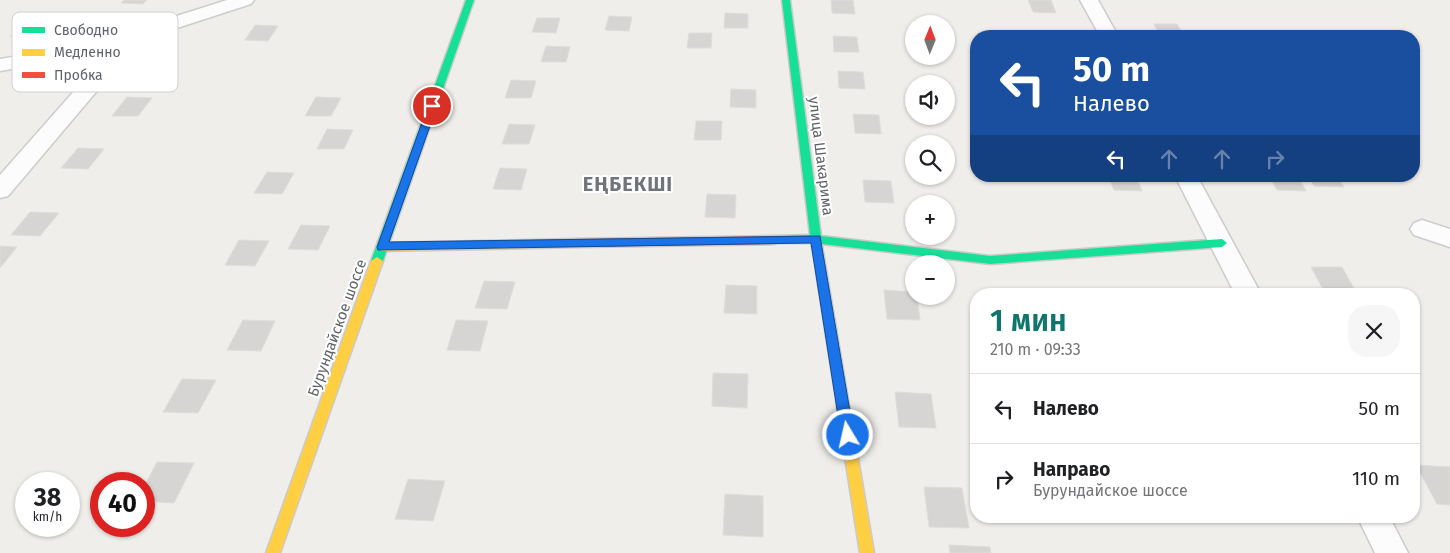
<!DOCTYPE html>
<html lang="ru">
<head>
<meta charset="utf-8">
<style>
	:root { --surface:#fff; --page:#f6f6f6; --text:#202124; --muted:#757577; --line:#e0e0e0; --accent:#0f766e }
	body { margin:0; font-family:"Fira Sans",sans-serif; background:var(--page); color:var(--text); height:100vh; display:flex; flex-direction:column; font-size:19px; white-space:nowrap }
	* { box-sizing:border-box; margin:0 }
	p { font-size:16px; color:var(--muted) }
	.icon { flex:none; width:28px; height:28px; fill:none; stroke:currentColor; stroke-width:2; stroke-linecap:round; stroke-linejoin:round }
	.map { position:relative; flex:1; overflow:hidden }
	.side { position:absolute; left:970px; top:288px; width:450px; height:235px; display:flex; flex-direction:column; background:var(--surface); border-radius:20px; box-shadow:0 1px 4px #0004 }
	.side>* { flex:none }
	.guide { position:absolute; left:970px; top:30px; width:450px; height:152px; border-radius:20px; box-shadow:0 1px 4px #0004; background:#1a4fa0; color:#fff; overflow:hidden }
	.needle { width:32px; rotate:1deg }
	.fabs { position:absolute; left:905px; top:15px; display:grid; gap:10px }
	.fabs a { display:grid; place-items:center; width:50px; height:50px; border-radius:50%; background:var(--surface); box-shadow:0 1px 4px #0004; font-size:25px }
	.speed { position:absolute; left:15px; top:472px; display:flex; gap:10px; font-size:25px; font-weight:700; text-align:center }
	.speed>* { display:grid; place-content:center; width:65px; height:65px; border-radius:50%; background:var(--surface); box-shadow:0 1px 4px #0004; line-height:1 }
	.speed small { font-size:12px; font-weight:400 }
	.speed .limit { border:8px solid #d22; background:#fff; color:#111 }
	.pin { position:absolute; display:grid; place-items:center; width:42px; height:42px; color:#fff; margin:-21px; border:2px solid #fff; border-radius:50%; box-shadow:0 1px 5px #0007 }
	.me { position:absolute; width:55px; margin:-28px; rotate:351deg; stroke-linejoin:round; filter:drop-shadow(0 0 4px #0008) }
	.turn { display:flex; align-items:center; gap:18px; height:105px; padding:0 20px; font-size:22px }
	.turn .icon { width:65px; height:65px; stroke-width:2.5 }
	.turn b { display:block; font-size:35px; line-height:42px }
	.lanes { display:flex; align-items:center; height:48px; padding:0 20px; background:#0003; justify-content:center; gap:25px; direction:ltr }
	.lanes .off { opacity:.35 }
	.round { display:grid; place-items:center; flex:none; width:52px; height:52px; border-radius:20px; background:var(--page) }
	.summary { display:flex; align-items:center; justify-content:space-between; height:85px; padding:0 20px }
	h1 { font-size:30px; font-weight:600; line-height:38px; color:var(--accent) }
	ul { padding:0; list-style:none }
	li { display:flex; align-items:center; gap:15px; height:70px; padding:0 20px; border-top:1px solid var(--line) }
	li div { flex:1 }
	li b { display:block; font-size:19px }
	li em { font-style:normal }
	.map>svg:first-child { display:block }
	.building { fill:#d6d5d3; stroke:#deddd9 }
	.lines { fill:none; stroke-linecap:round; stroke-linejoin:round }
	.street-casing { stroke:#cbcccc; stroke-width:3 }
	.fast-casing { stroke:#cacacb; stroke-width:3 }
	.slow-casing { stroke:#cacacb; stroke-width:3 }
	.jam-casing { stroke:#cacacb; stroke-width:3 }
	.street { fill:#fdfcfc; fill-rule:evenodd }
	.fast { fill:#16e098; fill-rule:evenodd }
	.slow { fill:#ffcf43; fill-rule:evenodd }
	.jam { fill:#f24e42; fill-rule:evenodd }
	.route { fill:#1a73e8; stroke:#114b97 }
	.labels { text-anchor:middle; stroke-width:4; stroke-linejoin:round; paint-order:stroke }
	.street-label { font-size:15px; fill:#5f6368; stroke:#fff }
	.district-label { font-size:20px; font-weight:bold; letter-spacing:1px; fill:#70757a; stroke:#fff }
	.key { fill:#fff; stroke:#cfd0d2; stroke-width:1 }
	.key-label { font-size:14px; fill:#5f6368 }
</style>
</head>
<body>
<div class="map">
<svg width="1450" height="553" viewBox="0 0 1450 553">
	<rect width="100%" height="100%" fill="#efeeea"/>
	<!-- building -->
	<path class="building" d="M124,0H147L143,4L121,3Z
		M831,0H853L855,14L832,13Z
		M1028,0H1051L1056,13L1033,12Z
		M725,13L748,14V28H724Z
		M609,16L632,17L629,31L605,30Z
		M537,18H560L556,33L532,32Z
		M26,22H48L33,37L10,36Z
		M1154,24H1177L1184,36H1160Z
		M255,25L278,26L268,41L245,40Z
		M689,33H712L711,48H687Z
		M833,36L857,37L859,52H834Z
		M546,46L570,47L566,62H541Z
		M838,71L863,72L865,89L839,88Z
		M511,80L536,81L531,98H505Z
		M731,89L756,90V108L730,107Z
		M127,97L152,98L138,116H112Z
		M316,97L341,98L331,116H305Z
		M853,114L879,115L881,134L855,133Z
		M696,121H722L721,140H694Z
		M509,124L535,125L529,144H502Z
		M327,129L353,130L344,149H317Z
		M78,148L104,149L88,169L61,168Z
		M500,168L527,169L521,190L493,189Z
		M267,172L294,173L282,194L254,193Z
		M1108,176H1136L1142,191L1114,190Z
		M1269,176H1298L1306,191L1277,190Z
		M1308,176H1337L1344,187L1314,186Z
		M863,180L891,181L894,203L865,202Z
		M707,194L736,195L735,218L705,217Z
		M30,212L59,213L40,236L11,235Z
		M301,225L330,226L318,250L288,249Z
		M239,240L269,241L255,266L225,265Z
		M0,246L17,247L0,268Z
		M1311,267H1342L1357,294L1325,293Z
		M484,281L515,282L507,309L475,308Z
		M726,285L757,286V314L724,313Z
		M884,290L914,292V296H917L920,320L887,319Z
		M243,320L275,321L261,351L227,350Z
		M456,320L488,321L480,351L447,350Z
		M713,373L748,374L747,408L712,406Z
		M182,379L216,380L198,413L163,412Z
		M895,392L931,394L936,428L899,427Z
		M157,462L194,463L174,503L144,501V487Z
		M1416,465L1450,467V505L1437,504Z
		M408,479L445,481L433,521L395,519Z
		M924,487L962,488L969,528L929,527Z
		M725,494L763,496V537L723,535Z
		M949,545L990,547L991,553H950Z"/>
	<g class="lines">
		<defs>
			<path id="street" d="M227,0H254L251,4L140,40L8,196L0,198V175L113,47L61,61L0,71V59L60,49L126,32Z
				M1080,0H1098L1118,36H1100Z
				M1175,176H1197L1261,294H1235Z
				M1422,220L1450,229V247L1414,235L1410,229L1414,223Z
				M1357,516H1389L1408,553H1375Z"/>
			<path id="fast" d="M466,0H474L383,261L381,264H373L371,261Z
				M782,0H790L821,236L990,256L1222,239L1227,243L1222,247L990,264L822,244L821,249H813L811,243H771L770,240L775,236L810,235Z"/>
			<path id="slow" d="M578,239L583,243L578,247L382,251L377,247L382,243Z
				M817,242L822,246L874,553H860L812,246Z
				M377,257L383,261L280,553H266L371,261Z"/>
			<path id="jam" d="M775,236L780,240L775,244L578,247L573,243L578,239Z"/>
		</defs>
		<!-- street casing -->
		<use href="#street" class="street-casing"/>
		<!-- fast casing -->
		<use href="#fast" class="fast-casing"/>
		<!-- slow casing -->
		<use href="#slow" class="slow-casing"/>
		<!-- jam casing -->
		<use href="#jam" class="jam-casing"/>
		<!-- street -->
		<use href="#street" class="street"/>
		<!-- fast -->
		<use href="#fast" class="fast"/>
		<!-- slow -->
		<use href="#slow" class="slow"/>
		<!-- jam -->
		<use href="#jam" class="jam"/>
	</g>
	<!-- route -->
	<path class="route" d="M432,103L437,106L389,242L820,236L854,435L852,440L848,441L843,440L841,435L811,243L378,250L377,247L428,106Z"/>
	<g class="labels">
		<!-- street labels -->
		<g class="street-label">
			<text transform="translate(821 156) rotate(83)" y="5">улица Шакарима</text>
			<text transform="translate(337 328) rotate(-70)" y="5">Бурундайское шоссе</text>
		</g>
		<!-- district labels -->
		<g class="district-label">
			<text x="628" y="191">ЕҢБЕКШІ</text>
		</g>
	</g>
	<!-- legend -->
	<rect x="12" y="12" width="166" height="80" rx="8" class="key"/>
	<rect x="22" y="27" width="23" height="6" fill="#16e098"/>
	<rect x="22" y="49" width="23" height="7" fill="#ffcf43"/>
	<rect x="22" y="72" width="23" height="6" fill="#f24e42"/>
	<g class="key-label">
		<text x="54" y="35">Свободно</text>
		<text x="54" y="57">Медленно</text>
		<text x="54" y="80">Пробка</text>
	</g>
</svg>
<div class="fabs">
<a><svg class="needle" viewBox="-14 -14 28 28"><path d="M0-13l5 13h-10z" fill="#e53935"/><path d="M0 13l5-13h-10z" fill="#757577"/></svg></a>
<a><svg class="icon" aria-label="sound" viewBox="0 0 24 24"><path d="M4 9h4l5-4v14l-5-4H4zM17 9q2 3 0 6"/></svg></a>
<a><svg class="icon" aria-label="search" viewBox="0 0 24 24"><circle cx="10" cy="10" r="6"/><path d="M15 15l6 6"/></svg></a>
<a>+</a>
<a>−</a>
</div>
<div class="speed"><div>38<small>km/h</small></div><div class="limit">40</div></div>
<div class="pin" style="left:432px;top:106px;background:#d93025"><svg class="icon" aria-label="arrive" viewBox="0 0 24 24"><path d="M6 21V4h12l-3 4 3 4H6"/></svg></div>
<svg class="me" style="left:848px;top:435px" viewBox="-20 -20 40 40"><circle r="17" fill="#1a73e8" stroke="#fff" stroke-width="3"/><path d="M0-11L8 9 0 5-8 9z" fill="#fff"/></svg>
<div class="guide">
<div class="turn"><svg class="icon" aria-label="left" viewBox="0 0 24 24"><path d="M17 20v-9H6M10 6l-5 5 5 5"/></svg><div><b>50 m</b>Налево</div></div>
<div class="lanes"><svg class="icon" aria-label="left" viewBox="0 0 24 24"><path d="M17 20v-9H6M10 6l-5 5 5 5"/></svg><svg class="icon off" aria-label="ahead" viewBox="0 0 24 24"><path d="M12 20V5M6 11l6-6 6 6"/></svg><svg class="icon off" aria-label="ahead" viewBox="0 0 24 24"><path d="M12 20V5M6 11l6-6 6 6"/></svg><svg class="icon off" aria-label="right" viewBox="0 0 24 24"><path d="M7 20v-9h11M14 6l5 5-5 5"/></svg></div>
</div>
<section class="side">
<div class="summary"><div><h1>1 мин</h1><p>210 m · 09:33</p></div><a class="round"><svg class="icon" aria-label="close" viewBox="0 0 24 24"><path d="M6 6l12 12M18 6L6 18"/></svg></a></div>
<ul>
<li><svg class="icon" aria-label="left" viewBox="0 0 24 24"><path d="M17 20v-9H6M10 6l-5 5 5 5"/></svg><div><b>Налево</b></div><em>50 m</em></li>
<li><svg class="icon" aria-label="right" viewBox="0 0 24 24"><path d="M7 20v-9h11M14 6l5 5-5 5"/></svg><div><b>Направо</b><p>Бурундайское шоссе</p></div><em>110 m</em></li>
</ul>
</section>
</div>
</body>
</html>
